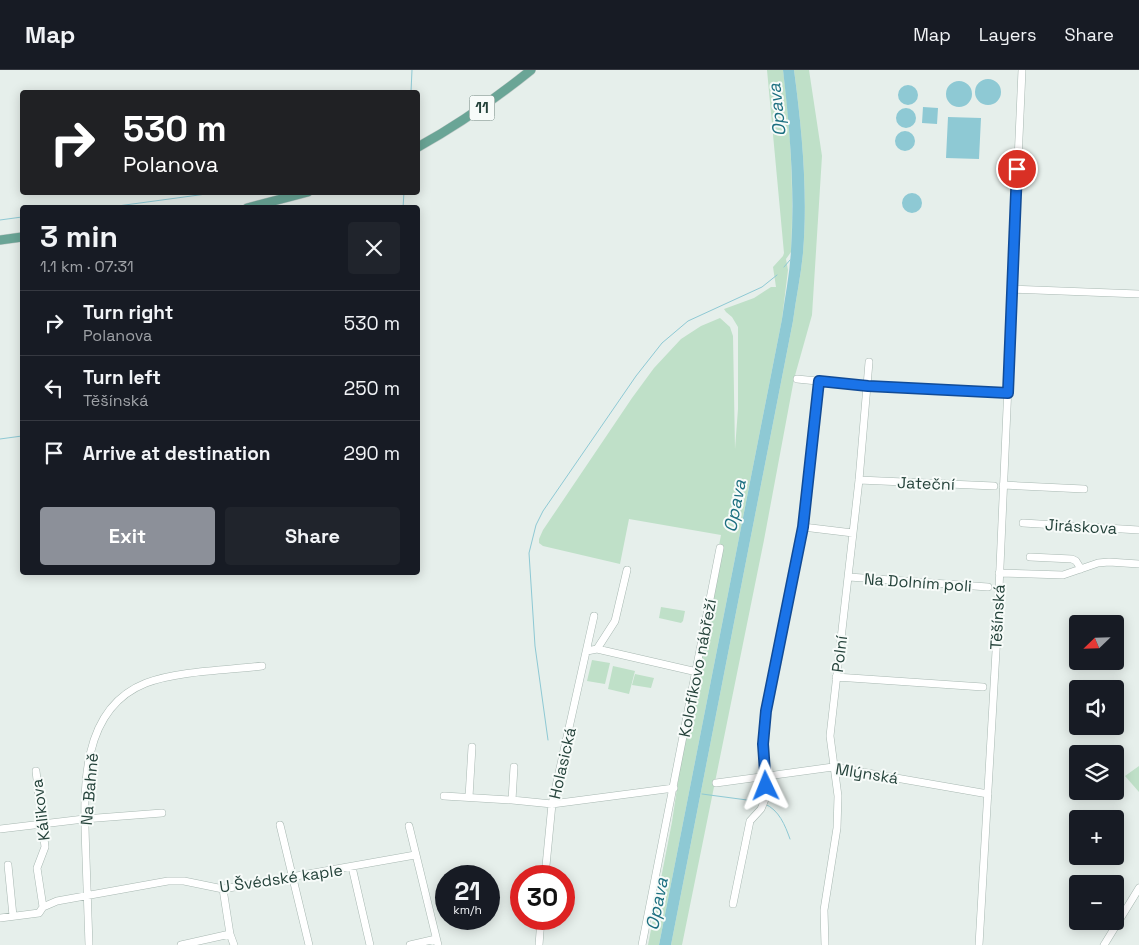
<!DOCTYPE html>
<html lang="en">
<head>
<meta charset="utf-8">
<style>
	:root { --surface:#171b24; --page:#20242c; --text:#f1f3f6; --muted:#9ea1a6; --line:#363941; --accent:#8c9099 }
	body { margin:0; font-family:"Space Grotesk",sans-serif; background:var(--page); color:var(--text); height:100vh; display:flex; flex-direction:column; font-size:19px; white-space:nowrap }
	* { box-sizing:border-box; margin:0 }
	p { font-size:16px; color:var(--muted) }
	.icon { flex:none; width:28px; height:28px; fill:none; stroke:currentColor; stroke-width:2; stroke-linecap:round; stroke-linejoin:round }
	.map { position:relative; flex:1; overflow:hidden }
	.sheet { position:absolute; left:20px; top:135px; width:400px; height:370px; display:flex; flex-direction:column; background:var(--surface); border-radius:5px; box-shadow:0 2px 12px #0003 }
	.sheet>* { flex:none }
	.guide { position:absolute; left:20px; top:20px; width:400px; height:105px; border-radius:5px; box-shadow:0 2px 12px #0003; background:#202124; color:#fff; overflow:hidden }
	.needle { width:32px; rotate:247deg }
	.tools { position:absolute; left:1069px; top:545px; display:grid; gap:10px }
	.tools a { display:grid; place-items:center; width:55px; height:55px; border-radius:5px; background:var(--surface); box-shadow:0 2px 12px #0003; font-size:25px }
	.speed { position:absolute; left:435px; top:795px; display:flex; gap:10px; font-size:25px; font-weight:700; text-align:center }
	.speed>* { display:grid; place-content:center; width:65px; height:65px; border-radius:50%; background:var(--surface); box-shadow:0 2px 12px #0003; line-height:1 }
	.speed small { font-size:12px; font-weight:400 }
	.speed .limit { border:8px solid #d22; background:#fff; color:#111 }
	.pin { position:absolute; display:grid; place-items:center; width:42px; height:42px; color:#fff; margin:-21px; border:2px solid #fff; border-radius:50%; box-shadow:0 1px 5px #0007 }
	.me { position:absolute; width:55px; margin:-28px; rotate:358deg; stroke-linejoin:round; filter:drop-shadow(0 0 4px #0008) }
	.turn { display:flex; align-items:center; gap:18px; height:105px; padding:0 20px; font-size:22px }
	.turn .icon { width:65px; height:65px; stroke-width:2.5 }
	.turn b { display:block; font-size:35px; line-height:42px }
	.round { display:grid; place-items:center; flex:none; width:52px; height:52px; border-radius:5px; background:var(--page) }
	.summary { display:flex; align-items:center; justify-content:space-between; height:85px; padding:0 20px }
	h1 { font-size:30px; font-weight:700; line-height:38px }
	.primary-button { display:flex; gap:10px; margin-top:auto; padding:10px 20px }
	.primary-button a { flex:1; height:58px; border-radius:5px; background:var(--accent); color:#fff; font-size:20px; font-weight:700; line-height:58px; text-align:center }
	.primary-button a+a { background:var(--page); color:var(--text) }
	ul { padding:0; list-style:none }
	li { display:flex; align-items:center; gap:15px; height:65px; padding:0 20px; border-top:1px solid var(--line) }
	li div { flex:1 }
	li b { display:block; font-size:19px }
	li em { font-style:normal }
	header { display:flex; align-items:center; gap:30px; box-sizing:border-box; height:70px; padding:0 25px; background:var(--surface); border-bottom:1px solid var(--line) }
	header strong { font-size:24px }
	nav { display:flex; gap:28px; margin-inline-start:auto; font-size:18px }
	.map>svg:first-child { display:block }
	.green { fill:#bfe0c8 }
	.water { fill:#8ec9d4 }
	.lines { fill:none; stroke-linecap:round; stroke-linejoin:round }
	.stream { stroke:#8ec9d4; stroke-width:1 }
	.minor-casing { stroke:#a8b8b2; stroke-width:8 }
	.major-casing { stroke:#c2cac8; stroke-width:10 }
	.minor { stroke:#fff; stroke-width:7 }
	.major { stroke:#6aa596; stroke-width:9 }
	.route-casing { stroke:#114b97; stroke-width:12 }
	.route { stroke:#1a73e8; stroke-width:9 }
	.labels { text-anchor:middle; stroke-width:4; stroke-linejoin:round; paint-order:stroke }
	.shield { fill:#f7fbf9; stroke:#637a73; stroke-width:1 }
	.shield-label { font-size:15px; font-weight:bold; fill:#24423a }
	.street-label { font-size:16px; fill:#24423a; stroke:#f7fbf9 }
	.water-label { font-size:18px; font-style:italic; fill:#1c6f80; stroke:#f7fbf9 }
</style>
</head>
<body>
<header>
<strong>Map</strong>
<nav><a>Map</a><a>Layers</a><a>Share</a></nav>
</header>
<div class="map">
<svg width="1139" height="875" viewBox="0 0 1139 875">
	<rect width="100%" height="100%" fill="#e6efeb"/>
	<!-- green -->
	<path class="green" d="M767,0H783C791,61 794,121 791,182L786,189L788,200L782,249L659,875H648L672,752L694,604L721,465L629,449L620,494L543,476L539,473V469L543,460L632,328L654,298L681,269L701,256L720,248L730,257L733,266L735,379L738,339V257L732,247L726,242L724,239L754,228L771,217H776L773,197L783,186L784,183Z
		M794,0H809L822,86L812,245L794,309L764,470L682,875H671L793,251C796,228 801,205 803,183C808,122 802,60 794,0Z
		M661,537L685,541L683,551L681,553L659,548Z
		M592,590L610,593L605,614L587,611Z
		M613,596L635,601L629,624L608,619Z
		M635,604L654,608L651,618L632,615Z
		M1139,696V722L1125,706Z"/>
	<!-- water -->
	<path class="water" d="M783,0H794C802,60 808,122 803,183C801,205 796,228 793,251L671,875H659L782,249C785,226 790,203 791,180C795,120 790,60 783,0Z
		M975 22a13 13 0 1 1 26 0a13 13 0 1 1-26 0Z
		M946 24a13 13 0 1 1 26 0a13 13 0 1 1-26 0Z
		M898 25a10 10 0 1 1 20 0a10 10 0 1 1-20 0Z
		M923,37L938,38L937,54L922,53Z
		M896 48a10 10 0 1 1 20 0a10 10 0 1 1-20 0Z
		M948,47L981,48L979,89L946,88Z
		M895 71a10 10 0 1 1 20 0a10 10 0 1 1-20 0Z
		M902 133a10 10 0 1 1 20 0a10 10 0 1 1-20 0Z"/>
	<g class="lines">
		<!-- stream -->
		<path class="stream" d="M411,22L412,0
			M103,138L221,122
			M403,138L404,122
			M0,150L22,147
			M784,197L790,190
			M0,369L22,366
			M548,670L535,576L529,483L536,455L543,441L636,306L662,273L688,251L762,217L777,205
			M702,724L762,732
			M765,734C779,740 785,755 790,769"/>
		<defs>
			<path id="minor" d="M1012,219L1139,224
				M797,309L868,316L1007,323
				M859,410L994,416
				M1003,415L1084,419
				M1023,453L1139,460
				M803,457L853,463
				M1030,487L1072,489L1076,491L1081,499
				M999,503L1063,505L1098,493L1109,492L1139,494
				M849,507L988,517
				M597,579L615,551L627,500
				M587,581L597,579L697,602
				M836,607L983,617
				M36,701L45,777L37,798L43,837
				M716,713L833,697L988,724
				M444,726L512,730L552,734L674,718
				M469,727L472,677
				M512,730L514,697
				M280,755L309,875
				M409,756L438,875
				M0,759L84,749L162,743
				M8,795L13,846
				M352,797L370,875
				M545,806L552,734L594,546
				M223,819L230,864L234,875
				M733,834L750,751L761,739L766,727L767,706L763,674L766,641L803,457L819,311
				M0,848L39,843L43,837L57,831L168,811H184L223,819L415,785
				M89,875C88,846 87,817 86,788C84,727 77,640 146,613C177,601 227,600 262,596
				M181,875L230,864
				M410,875L436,869
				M539,875L541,849
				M642,875L720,478
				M825,875L824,840L837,758L838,726L830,666L859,410L869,292
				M979,875L997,564L1022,0
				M1104,875L1139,818"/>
			<path id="major" d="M418,77C458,55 495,29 531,0
				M247,138L308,122
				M0,170L22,167"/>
		</defs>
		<!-- minor casing -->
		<use href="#minor" class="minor-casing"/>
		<!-- major casing -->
		<use href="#major" class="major-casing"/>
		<!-- minor -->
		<use href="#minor" class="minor"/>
		<!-- major -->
		<use href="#major" class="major"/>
	</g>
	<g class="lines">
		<defs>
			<path id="route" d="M766,716L763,674L766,641L803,457L819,311L868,316L1008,323L1017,99"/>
		</defs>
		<!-- route casing -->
		<use href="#route" class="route-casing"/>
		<!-- route -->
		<use href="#route" class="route"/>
	</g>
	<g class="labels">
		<!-- shield labels -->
		<rect class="shield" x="469.5" y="25.5" width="25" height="25" rx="4"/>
		<g class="shield-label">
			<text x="482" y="43">11</text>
		</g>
		<!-- street labels -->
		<g class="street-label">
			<text transform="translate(926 413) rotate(2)" y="6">Jateční</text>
			<text transform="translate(1081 456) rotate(3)" y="6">Jiráskova</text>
			<text transform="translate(918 512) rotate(4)" y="6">Na Dolním poli</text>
			<text transform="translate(997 547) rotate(-87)" y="6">Těšínská</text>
			<text transform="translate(839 584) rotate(-83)" y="6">Polní</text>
			<text transform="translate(697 598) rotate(-79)" y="6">Kolofíkovo nábřeží</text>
			<text transform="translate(562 693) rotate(-77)" y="6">Holasická</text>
			<text transform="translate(867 703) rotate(9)" y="6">Mlýnská</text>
			<text transform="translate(89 719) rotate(-85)" y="6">Na Bahně</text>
			<text transform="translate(40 740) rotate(-97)" y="6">Kálikova</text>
			<text transform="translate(281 808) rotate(-8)" y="6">U Švédské kaple</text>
		</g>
		<!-- water labels -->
		<g class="water-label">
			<text transform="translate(777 40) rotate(-96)" y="6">Opava</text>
			<text transform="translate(735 436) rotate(-79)" y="6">Opava</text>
			<text transform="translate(657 834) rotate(-79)" y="6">Opava</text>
		</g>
	</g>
</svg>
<div class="tools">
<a><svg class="needle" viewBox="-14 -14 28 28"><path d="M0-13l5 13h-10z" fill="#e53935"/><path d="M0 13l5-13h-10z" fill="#9ea1a6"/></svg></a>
<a><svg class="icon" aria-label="sound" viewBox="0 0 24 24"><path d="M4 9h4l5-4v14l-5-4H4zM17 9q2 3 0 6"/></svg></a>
<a><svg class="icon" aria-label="layers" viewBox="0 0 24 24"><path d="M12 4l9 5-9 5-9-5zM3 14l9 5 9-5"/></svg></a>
<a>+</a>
<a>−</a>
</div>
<div class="speed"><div>21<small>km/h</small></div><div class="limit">30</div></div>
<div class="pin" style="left:1017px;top:99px;background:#d93025"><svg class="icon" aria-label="arrive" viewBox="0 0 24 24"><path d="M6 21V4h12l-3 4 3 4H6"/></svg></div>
<svg class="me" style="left:766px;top:716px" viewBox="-20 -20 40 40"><path d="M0-17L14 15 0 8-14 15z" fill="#1a73e8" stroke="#fff" stroke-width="4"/></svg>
<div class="guide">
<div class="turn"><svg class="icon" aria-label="right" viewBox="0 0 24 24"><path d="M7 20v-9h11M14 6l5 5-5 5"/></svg><div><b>530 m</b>Polanova</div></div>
</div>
<section class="sheet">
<div class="summary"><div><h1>3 min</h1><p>1.1 km · 07:31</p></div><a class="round"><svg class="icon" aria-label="close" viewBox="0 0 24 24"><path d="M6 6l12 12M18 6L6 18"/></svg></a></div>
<ul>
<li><svg class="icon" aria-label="right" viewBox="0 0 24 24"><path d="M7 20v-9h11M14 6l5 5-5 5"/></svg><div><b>Turn right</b><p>Polanova</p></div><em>530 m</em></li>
<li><svg class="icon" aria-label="left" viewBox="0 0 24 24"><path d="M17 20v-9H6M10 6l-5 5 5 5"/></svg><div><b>Turn left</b><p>Těšínská</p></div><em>250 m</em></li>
<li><svg class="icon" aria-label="arrive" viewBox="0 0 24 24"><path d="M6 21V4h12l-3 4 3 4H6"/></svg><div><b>Arrive at destination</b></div><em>290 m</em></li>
</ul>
<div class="primary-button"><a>Exit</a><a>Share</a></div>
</section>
</div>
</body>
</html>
